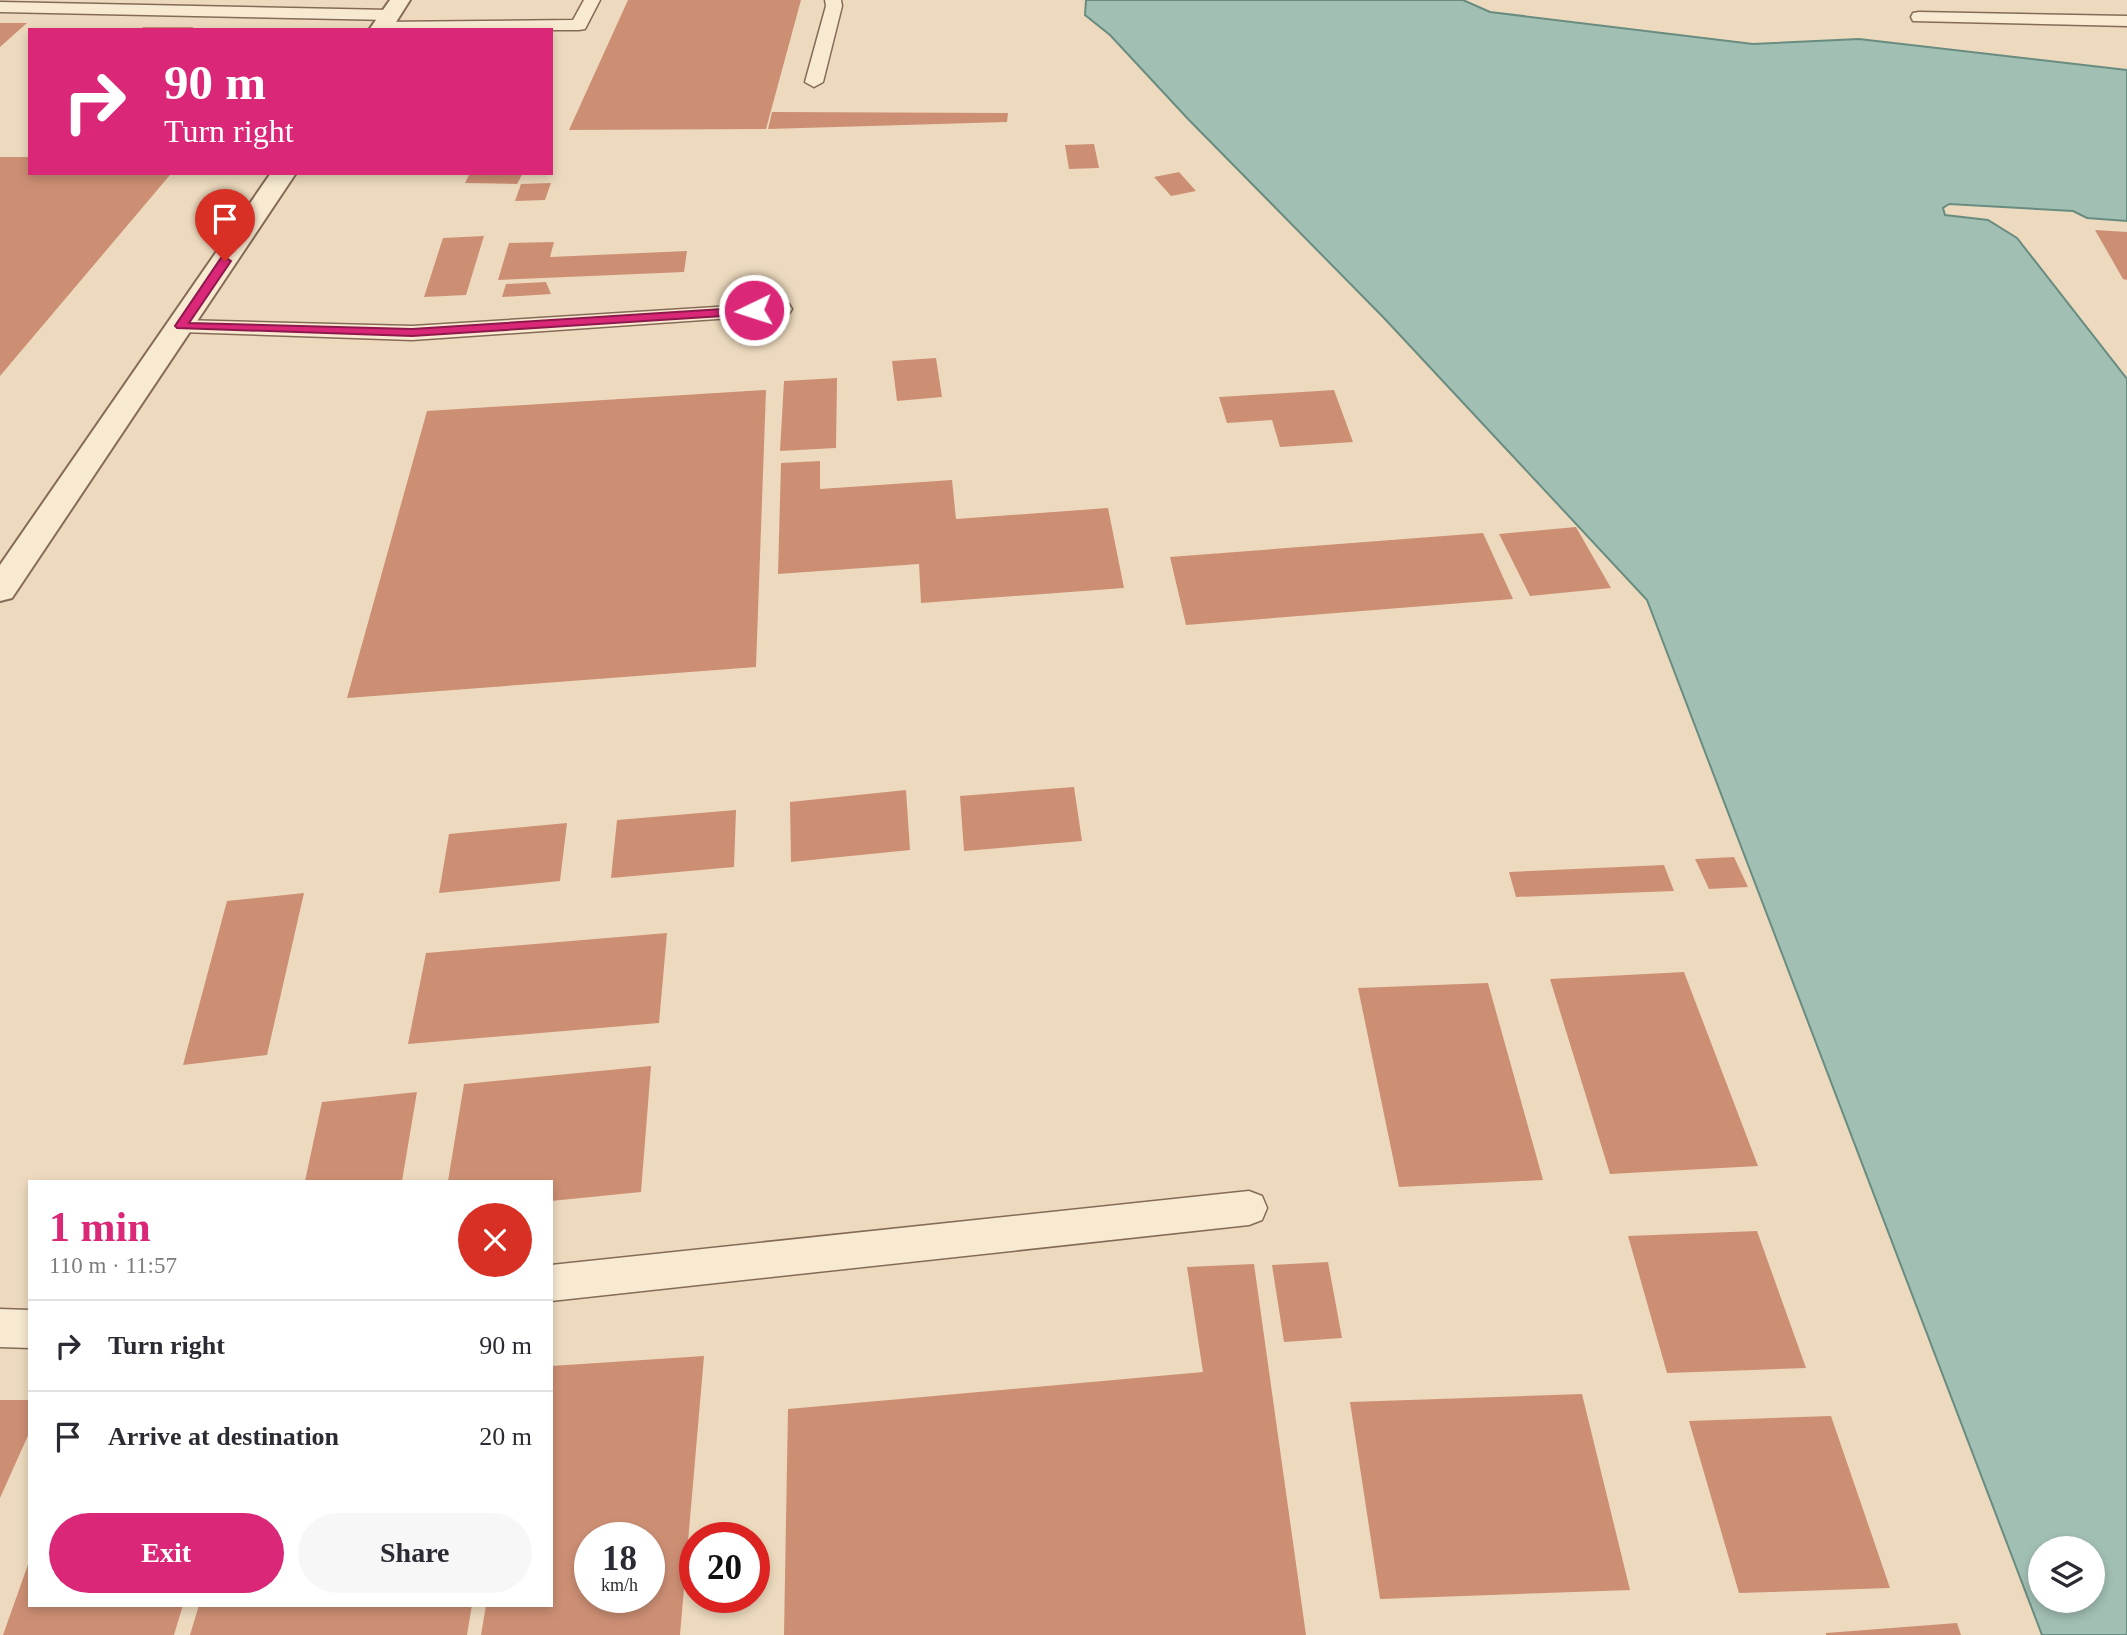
<!DOCTYPE html>
<html lang="en">
<head>
<meta charset="utf-8">
<style>
	:root { --surface:#fff; --page:#f7f7f7; --text:#2b2b33; --muted:#7c7c81; --line:#e1e1e2; --accent:#db2777 }
	body { margin:0; font-family:Georgia,serif; background:var(--page); color:var(--text); height:100vh; display:flex; flex-direction:column; font-size:26px; white-space:nowrap }
	* { box-sizing:border-box; margin:0 }
	p { font-size:23px; color:var(--muted) }
	.icon { flex:none; width:38px; height:38px; fill:none; stroke:currentColor; stroke-width:2; stroke-linecap:round; stroke-linejoin:round }
	.map { position:relative; flex:1; overflow:hidden }
	.details { position:absolute; left:28px; top:1180px; width:525px; height:427px; display:flex; flex-direction:column; background:var(--surface); border-radius:0px; box-shadow:0 4px 10px #0003 }
	.details>* { flex:none }
	.top-card { position:absolute; left:28px; top:28px; width:525px; height:147px; border-radius:0px; box-shadow:0 4px 10px #0003; background:#db2777; color:#fff; overflow:hidden }
	.tools { position:absolute; left:2028px; top:1536px; display:grid; gap:14px }
	.tools a { display:grid; place-items:center; width:77px; height:77px; border-radius:50%; background:var(--surface); box-shadow:0 4px 10px #0003; font-size:35px }
	.speed { position:absolute; left:574px; top:1522px; display:flex; gap:14px; font-size:35px; font-weight:700; text-align:center }
	.speed>* { display:grid; place-content:center; width:91px; height:91px; border-radius:50%; background:var(--surface); box-shadow:0 4px 10px #0003; line-height:1 }
	.speed small { font-size:18px; font-weight:400 }
	.speed .limit { border:10px solid #d22; background:#fff; color:#111 }
	.pin { position:absolute; display:grid; place-items:center; width:60px; height:60px; color:#fff; margin:-72px -30px; border-radius:50% 50% 50% 0; rotate:-45deg; box-shadow:0 0 7px #0007 }
	.pin .icon { rotate:45deg }
	.me { position:absolute; width:77px; margin:-38px; rotate:266deg; stroke-linejoin:round; filter:drop-shadow(0 0 5px #0008) }
	.turn { display:flex; align-items:center; gap:24px; height:147px; padding:0 21px; font-size:32px }
	.turn .icon { width:91px; height:91px; stroke-width:2.5 }
	.turn b { display:block; font-size:49px; line-height:60px }
	.round { display:grid; place-items:center; flex:none; width:74px; height:74px; border-radius:37px; background:var(--page) }
	.headline { display:flex; align-items:center; justify-content:space-between; height:119px; padding:0 21px }
	h1 { font-size:42px; font-weight:600; line-height:52px; color:var(--accent) }
	.button { display:flex; gap:14px; margin-top:auto; padding:14px 21px }
	.button a { flex:1; height:80px; border-radius:42px; background:var(--accent); color:#fff; font-size:28px; font-weight:600; line-height:80px; text-align:center }
	.button a+a { background:var(--page); color:var(--text) }
	ul { padding:0; list-style:none }
	li { display:flex; align-items:center; gap:21px; height:91px; padding:0 21px; border-top:2px solid var(--line) }
	li div { flex:1 }
	li b { display:block; font-size:26px }
	li em { font-style:normal }
	.map>svg:first-child { display:block }
	.water { fill:#a2bfb3; stroke:#698c80; stroke-width:2; fill-rule:evenodd }
	.building { fill:#cc8f74; fill-rule:evenodd }
	.lines { fill:none; stroke-linecap:round; stroke-linejoin:round }
	.service-casing { stroke:#856b57; stroke-width:3 }
	.tertiary-casing { stroke:#856b57; stroke-width:4 }
	.service { fill:#f8e9d1; fill-rule:evenodd }
	.tertiary { fill:#f8e9d1; fill-rule:evenodd }
	.route { fill:#db2777; stroke:#8e194d; stroke-width:2 }
</style>
</head>
<body>
<div class="map">
<svg width="2127" height="1635" viewBox="0 0 2127 1635">
	<rect width="100%" height="100%" fill="#eddabe"/>
	<!-- water -->
	<path class="water" d="M1086,0H1463L1490,12L1753,44L1859,39L2127,70V221L2087,218L2073,211L1949,204L1943,208L1945,215L1988,220L2017,238L2127,379V1635H2042L1647,600L1384,318L1189,120L1110,35L1085,15ZM2040,1549H2093V1601H2040Z"/>
	<!-- building -->
	<path class="building" d="M628,0H801L766,129L569,130Z
		M0,23H27L0,47Z
		M143,27H193V30H140Z
		M772,112L1008,113L1007,122L768,129Z
		M1094,144L1099,168L1069,169L1065,145Z
		M0,157H30V173L170,175L0,376Z
		M1179,172L1196,191L1171,196L1154,177Z
		M470,173H523L517,184L465,183Z
		M551,183L545,200L515,201L521,184Z
		M2095,230L2127,232V280L2123,279Z
		M484,236L466,295L424,297L443,238Z
		M554,242L550,257L687,251L684,272L498,280L509,243Z
		M546,282L551,294L502,297L506,284Z
		M936,358L942,397L897,401L892,361Z
		M837,378L836,448L780,451L784,381Z
		M766,390L756,667L347,698L427,411Z
		M1334,390L1353,442L1280,447L1272,420L1227,423L1219,397Z
		M820,461V489L952,480L956,519L1108,508L1124,588L921,603L919,564L778,574L781,463Z
		M1576,527L1611,588L1530,596L1499,534Z
		M1483,533L1513,599L1186,625L1170,557Z
		M1074,787L1082,841L964,851L960,796Z
		M906,790L910,850L791,862L790,802Z
		M736,810L734,867L611,878L617,820Z
		M567,823L560,881L439,893L449,834Z
		M1734,857L1748,887L1709,889L1695,859Z
		M1664,865L1674,891L1516,897L1509,872Z
		M304,893L267,1055L183,1065L227,901Z
		M667,933L659,1023L408,1044L426,953Z
		M1684,972L1758,1166L1610,1174L1550,979Z
		M1488,983L1543,1180L1399,1187L1358,988Z
		M651,1066L641,1192L551,1201V1181H448L464,1084Z
		M417,1092L402,1181H305L322,1102Z
		M1757,1231L1806,1368L1667,1373L1628,1236Z
		M1328,1262L1342,1338L1284,1342L1272,1265Z
		M1254,1264L1306,1635H784L788,1409L1203,1372L1187,1267Z
		M704,1356L680,1635H481L486,1605H551V1366ZM590,1538H649V1598H590Z
		M1582,1394L1630,1590L1380,1599L1350,1402Z
		M0,1400H30V1431L0,1498Z
		M1831,1416L1890,1588L1739,1593L1689,1421Z
		M30,1559V1605H183L174,1635H3Z
		M199,1605H472L467,1635H190Z
		M1957,1623L1961,1635H1826V1633Z"/>
	<g class="lines">
		<defs>
			<path id="service" d="M584,0H600L585,29L579,30H376L374,27L382,22L573,20Z
				M825,0H841L842,6L823,82L814,87L805,82L826,6Z
				M0,2L390,10L398,15L390,20L0,12Z
				M1919,12L2127,16V26L1913,21L1911,17L1913,13Z
				M781,303L789,304L792,309L789,314L412,340L181,332L173,331L170,326L173,321L181,320L412,326Z
				M1249,1191L1262,1196L1267,1208L1262,1220L1249,1225L551,1301V1265Z
				M0,1309L30,1310V1348L0,1347Z"/>
			<path id="tertiary" d="M390,0H410L391,30H369Z
				M271,173H296L12,598L0,601V565Z"/>
		</defs>
		<!-- service casing -->
		<use href="#service" class="service-casing"/>
		<!-- tertiary casing -->
		<use href="#tertiary" class="tertiary-casing"/>
		<!-- service -->
		<use href="#service" class="service"/>
		<!-- tertiary -->
		<use href="#tertiary" class="tertiary"/>
	</g>
	<!-- route -->
	<path class="route" d="M225,257L231,261L189,323L412,329L754,307L760,310L754,314L412,336L177,328L175,326L221,258Z"/>
</svg>
<div class="tools">
<a><svg class="icon" aria-label="layers" viewBox="0 0 24 24"><path d="M12 4l9 5-9 5-9-5zM3 14l9 5 9-5"/></svg></a>
</div>
<div class="speed"><div>18<small>km/h</small></div><div class="limit">20</div></div>
<div class="pin" style="left:225px;top:261px;background:#d93025"><svg class="icon" aria-label="arrive" viewBox="0 0 24 24"><path d="M6 21V4h12l-3 4 3 4H6"/></svg></div>
<svg class="me" style="left:754px;top:310px" viewBox="-20 -20 40 40"><circle r="17" fill="#db2777" stroke="#fff" stroke-width="3"/><path d="M0-11L8 9 0 5-8 9z" fill="#fff"/></svg>
<div class="top-card">
<div class="turn"><svg class="icon" aria-label="right" viewBox="0 0 24 24"><path d="M7 20v-9h11M14 6l5 5-5 5"/></svg><div><b>90 m</b>Turn right</div></div>
</div>
<section class="details">
<div class="headline"><div><h1>1 min</h1><p>110 m · 11:57</p></div><a class="round" style="background:#d93025;color:#fff"><svg class="icon" aria-label="close" viewBox="0 0 24 24"><path d="M6 6l12 12M18 6L6 18"/></svg></a></div>
<ul>
<li><svg class="icon" aria-label="right" viewBox="0 0 24 24"><path d="M7 20v-9h11M14 6l5 5-5 5"/></svg><div><b>Turn right</b></div><em>90 m</em></li>
<li><svg class="icon" aria-label="arrive" viewBox="0 0 24 24"><path d="M6 21V4h12l-3 4 3 4H6"/></svg><div><b>Arrive at destination</b></div><em>20 m</em></li>
</ul>
<div class="button"><a>Exit</a><a>Share</a></div>
</section>
</div>
</body>
</html>
